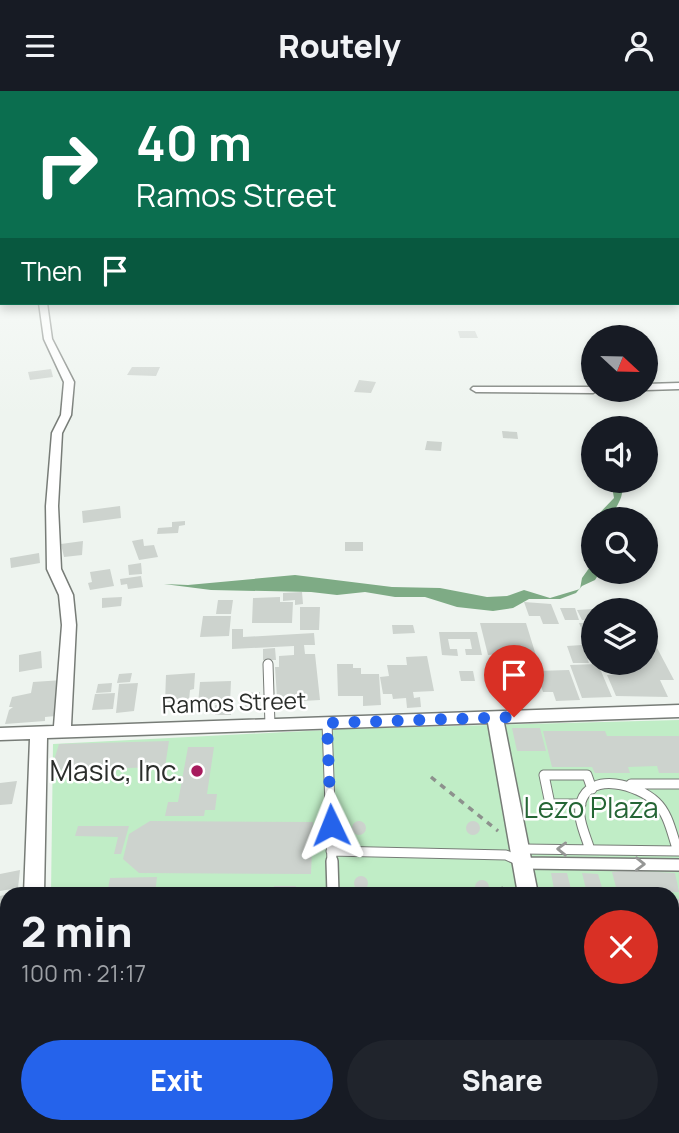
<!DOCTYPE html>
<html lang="en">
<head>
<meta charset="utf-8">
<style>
	:root { --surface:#171b24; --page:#20242c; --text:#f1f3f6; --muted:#9ea1a6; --accent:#2563eb }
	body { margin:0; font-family:Manrope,sans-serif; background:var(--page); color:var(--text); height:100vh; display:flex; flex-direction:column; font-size:26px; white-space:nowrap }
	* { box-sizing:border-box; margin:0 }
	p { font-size:23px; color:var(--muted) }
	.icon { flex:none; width:38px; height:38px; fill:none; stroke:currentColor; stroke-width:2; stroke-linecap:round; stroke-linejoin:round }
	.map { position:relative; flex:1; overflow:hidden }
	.details { position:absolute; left:0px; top:796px; width:679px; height:247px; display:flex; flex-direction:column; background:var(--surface); border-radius:21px 21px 0 0; box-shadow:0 4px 10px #0003 }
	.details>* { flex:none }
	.top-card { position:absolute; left:0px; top:0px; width:679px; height:214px; box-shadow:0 4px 10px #0003; background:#0b6e4f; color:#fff; overflow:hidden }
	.needle { width:46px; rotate:112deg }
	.buttons { position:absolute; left:581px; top:234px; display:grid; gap:14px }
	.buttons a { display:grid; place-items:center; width:77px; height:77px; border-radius:50%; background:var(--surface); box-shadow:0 4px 10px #0003; font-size:35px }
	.pin { position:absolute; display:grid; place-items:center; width:60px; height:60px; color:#fff; margin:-72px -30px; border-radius:50% 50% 50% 0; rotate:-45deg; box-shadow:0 0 7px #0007 }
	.pin .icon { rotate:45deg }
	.me { position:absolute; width:77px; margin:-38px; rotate:358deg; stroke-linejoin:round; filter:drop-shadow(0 0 5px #0008) }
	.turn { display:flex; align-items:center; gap:24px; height:147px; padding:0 21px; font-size:32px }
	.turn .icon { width:91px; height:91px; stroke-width:2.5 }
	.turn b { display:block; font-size:49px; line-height:60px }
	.then { display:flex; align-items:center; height:66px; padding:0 21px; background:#0003; gap:14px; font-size:26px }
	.round { display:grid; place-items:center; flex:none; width:74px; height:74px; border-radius:37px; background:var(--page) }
	.head { display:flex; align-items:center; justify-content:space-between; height:119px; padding:0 21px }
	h1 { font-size:42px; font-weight:800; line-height:52px }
	.button { display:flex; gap:14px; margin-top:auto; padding:14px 21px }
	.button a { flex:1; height:80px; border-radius:42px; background:var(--accent); color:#fff; font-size:28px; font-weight:800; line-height:80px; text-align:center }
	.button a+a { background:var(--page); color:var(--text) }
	header { display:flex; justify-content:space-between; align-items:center; height:91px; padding:0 21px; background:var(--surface); font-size:32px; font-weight:800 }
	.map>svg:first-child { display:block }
	.green { fill:#c0edc6 }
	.water { fill:#7eab85 }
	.building { fill:#cdd3ce }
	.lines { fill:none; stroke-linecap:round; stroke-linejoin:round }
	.lane-far1-casing { stroke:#777c77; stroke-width:11 }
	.lane-casing { stroke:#777c77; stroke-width:14 }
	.street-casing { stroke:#777c77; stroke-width:3 }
	.path-far1 { stroke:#8d918d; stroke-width:3.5; stroke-dasharray:6 6; stroke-linecap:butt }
	.path { stroke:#8d918d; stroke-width:4.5; stroke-dasharray:8 8; stroke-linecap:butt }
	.lane-far1 { stroke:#fff; stroke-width:9 }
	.lane { stroke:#fff; stroke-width:11 }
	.street { fill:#fff; fill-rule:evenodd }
	.oneway { stroke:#959695 }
	.route { stroke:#2563eb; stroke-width:12; stroke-dasharray:0 21.6 }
	.poi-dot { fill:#a71b5d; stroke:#fff; stroke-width:2.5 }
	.labels { text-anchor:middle; stroke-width:5; stroke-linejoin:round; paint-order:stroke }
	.street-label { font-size:23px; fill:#2b2e2b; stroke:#fff }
	.near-poi-label { font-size:28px; fill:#2b2e2b; stroke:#fff; text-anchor:end }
	.near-park-label { font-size:28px; fill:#256635; stroke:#fff }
</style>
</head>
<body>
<header><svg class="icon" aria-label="menu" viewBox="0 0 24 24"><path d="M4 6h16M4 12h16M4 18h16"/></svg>Routely<svg class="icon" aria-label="person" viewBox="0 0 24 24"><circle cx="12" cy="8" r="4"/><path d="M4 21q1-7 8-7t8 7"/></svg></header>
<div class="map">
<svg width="679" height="1042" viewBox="0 0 679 1042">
	<rect width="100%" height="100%" fill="#eef4ef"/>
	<!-- green -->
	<path class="green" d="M679,629V982H672V803H51L53,653L345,638Z"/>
	<!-- water -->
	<path class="water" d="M611,390H622C625,407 616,415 609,429H593V481H600L595,489L582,495L576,502L560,508H529L513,517L493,520L457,516L425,506H395L365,501L337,504L311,501L211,499L164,493L188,494L295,484L392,496L440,497L487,506L507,505L524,499L550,507L580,498L582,487L592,473L584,450L590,432L614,407Z"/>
	<!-- building -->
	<path class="building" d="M458,240H475L478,247H460Z
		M132,276H160L156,285L127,284Z
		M51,278L53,286L30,289L28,281Z
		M359,289L376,291L371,302L354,301Z
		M502,340L517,341L518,348L503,347Z
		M427,350L442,351L441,360L425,359Z
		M120,415L121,427L83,432L82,420Z
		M185,430V434L179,435L178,442L157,443L158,437L172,436V431Z
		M143,448L144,455L154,454L158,466L139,469L132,450Z
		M83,450L82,464L64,466L61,453Z
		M345,451H363V460H345Z
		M39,462L40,472L11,477L10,467Z
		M141,472L142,483L129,484L128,474Z
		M110,478L114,495L90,499L88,492L92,491L90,481Z
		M141,485L143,496L128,498L127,493L121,494L120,488Z
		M302,501L303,513L295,514V509L283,510V502Z
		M122,506L121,515L102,517V507Z
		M280,506V511H293L292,532H252L253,507Z
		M218,509H233L231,523H216Z
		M524,511L551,513L559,533H543L540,525H529Z
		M300,516H320L319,539H300Z
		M560,517H575L579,529H565Z
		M593,518V529H582L577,519Z
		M203,525H231L229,545L200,546Z
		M480,532H526L538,571H520L518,567H500L499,563L488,564Z
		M579,532H593V564Z
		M392,534H413L415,542L393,543Z
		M646,536L674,589H660L668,606L616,605L607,584L628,583L623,572H646V569L652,568L646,567Z
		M232,538H243V546L314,542L315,554H304L305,563H315L320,609L286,611V607H277L275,576H279V565L294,564V555L232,558Z
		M439,541H477L482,564H466L465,558H472L470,548H448L450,558H457L458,565L442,564Z
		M582,554L589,572H573L567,555Z
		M275,557L276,569H263V558Z
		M41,560L42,577L19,581V564Z
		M427,565L434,600L413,601L414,607L420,606L421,616L407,617L406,607L393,608L392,603H383L380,586L389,585L387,574H407L406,566Z
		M337,573H353V577H361V583H379L381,614L363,615V605H338Z
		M598,573L612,606L582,607L570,574Z
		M569,579L580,609L556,610L553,601H543L536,580Z
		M459,580H473L475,590H461Z
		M132,582L130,591L117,592L119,583Z
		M195,582L194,598L190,599L189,610L165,611L166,584Z
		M63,589L56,625L45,626V630L5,633L9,619L13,616H9L12,606L31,602L33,591Z
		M231,590L230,612L198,613L200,591Z
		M112,592L111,601L96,602L98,593Z
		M138,592L134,620L116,622L119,593Z
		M260,601V616L245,617V602Z
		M115,602L113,618L92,619L95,603Z
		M215,614H231V624H215Z
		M512,637H540L546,660H517Z
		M543,640H605L607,645H679V682H659L657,675L628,676L630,682H595L592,676H552Z
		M169,650L165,676L51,679L59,653Z
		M188,656H214L207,703H217L215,719H205L204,725H165L168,711H178Z
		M17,690L12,713L0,714V692Z
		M150,730L313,731L311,783L139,782L123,768L129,743Z
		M352 737a7 7 0 1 1 14 0a7 7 0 1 1-14 0Z
		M466 737a7 7 0 1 1 14 0a7 7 0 1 1-14 0Z
		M78,735H129L121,763H114L118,746L75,745Z
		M20,779L18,797L0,800V783Z
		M626,779L675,782L679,801L633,803L632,800H617L612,781Z
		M551,782H567L571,798H586L582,782L598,783L604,803H555Z
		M354 792a7 7 0 1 1 14 0a7 7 0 1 1-14 0Z
		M157,786L155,803H107L110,787Z
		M475 796a7 7 0 1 1 14 0a7 7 0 1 1-14 0Z
		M274,795H296V803H273Z
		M7,803V822L0,823V805Z
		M672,808H679L678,860L672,839Z
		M7,829V851L0,852V830Z
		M7,855L6,911L0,912V856Z
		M672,860H676L679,867V898L672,878Z
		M7,939V967L0,969V941Z
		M672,946H679V964H672Z
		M672,1026H679V1042H674Z
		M7,1029V1036H11L12,1042H0V1032Z
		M95,1036H123V1042H94Z
		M147,1036H155L154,1042H128L129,1038Z
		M430,1036H485L486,1042H430Z
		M495,1036H554L555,1042H496Z
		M610,1036H667L669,1042H611Z"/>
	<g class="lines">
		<defs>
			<path id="lane-far1" d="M268,573L270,634
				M327,632L332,771
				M631,693H679
				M581,713H550L544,684H587L592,698
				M522,758L679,760
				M590,759C586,745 576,726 581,711C591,680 638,694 656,711C669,723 672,744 678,760
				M331,760L506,764L522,771"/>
			<path id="lane" d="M332,770L333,803
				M518,770L523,772L679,774
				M77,1036V1042"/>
			<path id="street" d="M39,212H47L52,248L74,291L71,324L62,342L58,415L61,478L73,504L76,534L71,635L679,614V626L504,632L538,803H518L488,632L47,647L44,803H24L30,648L0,649V637L54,635L62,534L59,504L47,478L46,415L52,342L61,324L64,291L44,248Z
				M679,292V298L646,299V293Z
				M473,296H593V299H598L593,302L476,301L471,298Z
				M7,982V1006L0,1008V984Z
				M672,991H679V1015H672Z
				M329,1036H353V1042H329Z
				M561,1036H585L586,1042H562Z"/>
		</defs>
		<!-- lane-far1 casing -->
		<use href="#lane-far1" class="lane-far1-casing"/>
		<!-- lane casing -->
		<use href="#lane" class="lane-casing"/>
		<!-- street casing -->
		<use href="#street" class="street-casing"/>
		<!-- path-far1 -->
		<path class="path-far1" d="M431,686L498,740"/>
		<!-- path -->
		<path class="path" d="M499,803L508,791"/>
		<!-- lane-far1 -->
		<use href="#lane-far1" class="lane-far1"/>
		<!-- lane -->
		<use href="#lane" class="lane"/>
		<!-- street -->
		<use href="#street" class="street"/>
	</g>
	<!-- one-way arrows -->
	<defs><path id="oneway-chevron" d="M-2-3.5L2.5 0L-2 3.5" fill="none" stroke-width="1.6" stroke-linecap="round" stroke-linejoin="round" transform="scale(1.75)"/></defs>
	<g class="oneway">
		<use href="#oneway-chevron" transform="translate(562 758) rotate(-179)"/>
		<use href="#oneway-chevron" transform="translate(640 773) rotate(1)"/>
	</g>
	<!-- sky -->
	<linearGradient id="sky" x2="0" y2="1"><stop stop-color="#7db0c0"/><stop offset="0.55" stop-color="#f7faf8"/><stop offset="1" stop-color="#f7faf8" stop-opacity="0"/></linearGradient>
	<rect width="679" height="324" fill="url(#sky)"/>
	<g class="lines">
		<!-- route -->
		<path class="route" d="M331,734L327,632L514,626"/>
	</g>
	<!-- markers -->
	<circle class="poi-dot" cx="197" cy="680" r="7"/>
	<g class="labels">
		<!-- street labels -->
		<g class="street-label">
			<text transform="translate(234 612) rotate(-2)" y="8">Ramos Street</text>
		</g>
		<!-- near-poi labels -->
		<g class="near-poi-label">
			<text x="183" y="690">Masic, Inc.</text>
		</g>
		<!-- near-park labels -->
		<g class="near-park-label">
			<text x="591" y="727">Lezo Plaza</text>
		</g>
	</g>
</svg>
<div class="buttons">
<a><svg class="needle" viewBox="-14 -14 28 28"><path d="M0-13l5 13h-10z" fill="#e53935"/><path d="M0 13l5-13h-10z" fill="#9ea1a6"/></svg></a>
<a><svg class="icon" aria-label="sound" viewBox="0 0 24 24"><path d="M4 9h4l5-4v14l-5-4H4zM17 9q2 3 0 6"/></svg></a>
<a><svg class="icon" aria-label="search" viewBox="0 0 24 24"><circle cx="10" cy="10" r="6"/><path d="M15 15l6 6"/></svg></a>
<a><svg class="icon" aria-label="layers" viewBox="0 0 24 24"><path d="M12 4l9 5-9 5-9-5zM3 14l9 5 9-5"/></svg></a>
</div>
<div class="pin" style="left:514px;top:626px;background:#d93025"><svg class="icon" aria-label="arrive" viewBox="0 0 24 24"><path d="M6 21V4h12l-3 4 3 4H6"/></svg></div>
<svg class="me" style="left:331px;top:734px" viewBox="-20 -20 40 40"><path d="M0-17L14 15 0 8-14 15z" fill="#2563eb" stroke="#fff" stroke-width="4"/></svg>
<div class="top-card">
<div class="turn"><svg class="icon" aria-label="right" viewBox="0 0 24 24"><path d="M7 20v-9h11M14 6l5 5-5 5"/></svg><div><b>40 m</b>Ramos Street</div></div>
<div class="then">Then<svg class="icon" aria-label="arrive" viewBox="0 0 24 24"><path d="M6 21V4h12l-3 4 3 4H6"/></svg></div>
</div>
<section class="details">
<div class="head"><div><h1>2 min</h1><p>100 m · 21:17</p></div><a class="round" style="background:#d93025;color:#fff"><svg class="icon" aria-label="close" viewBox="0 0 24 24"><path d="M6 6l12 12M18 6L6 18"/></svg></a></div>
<div class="button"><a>Exit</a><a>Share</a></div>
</section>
</div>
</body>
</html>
